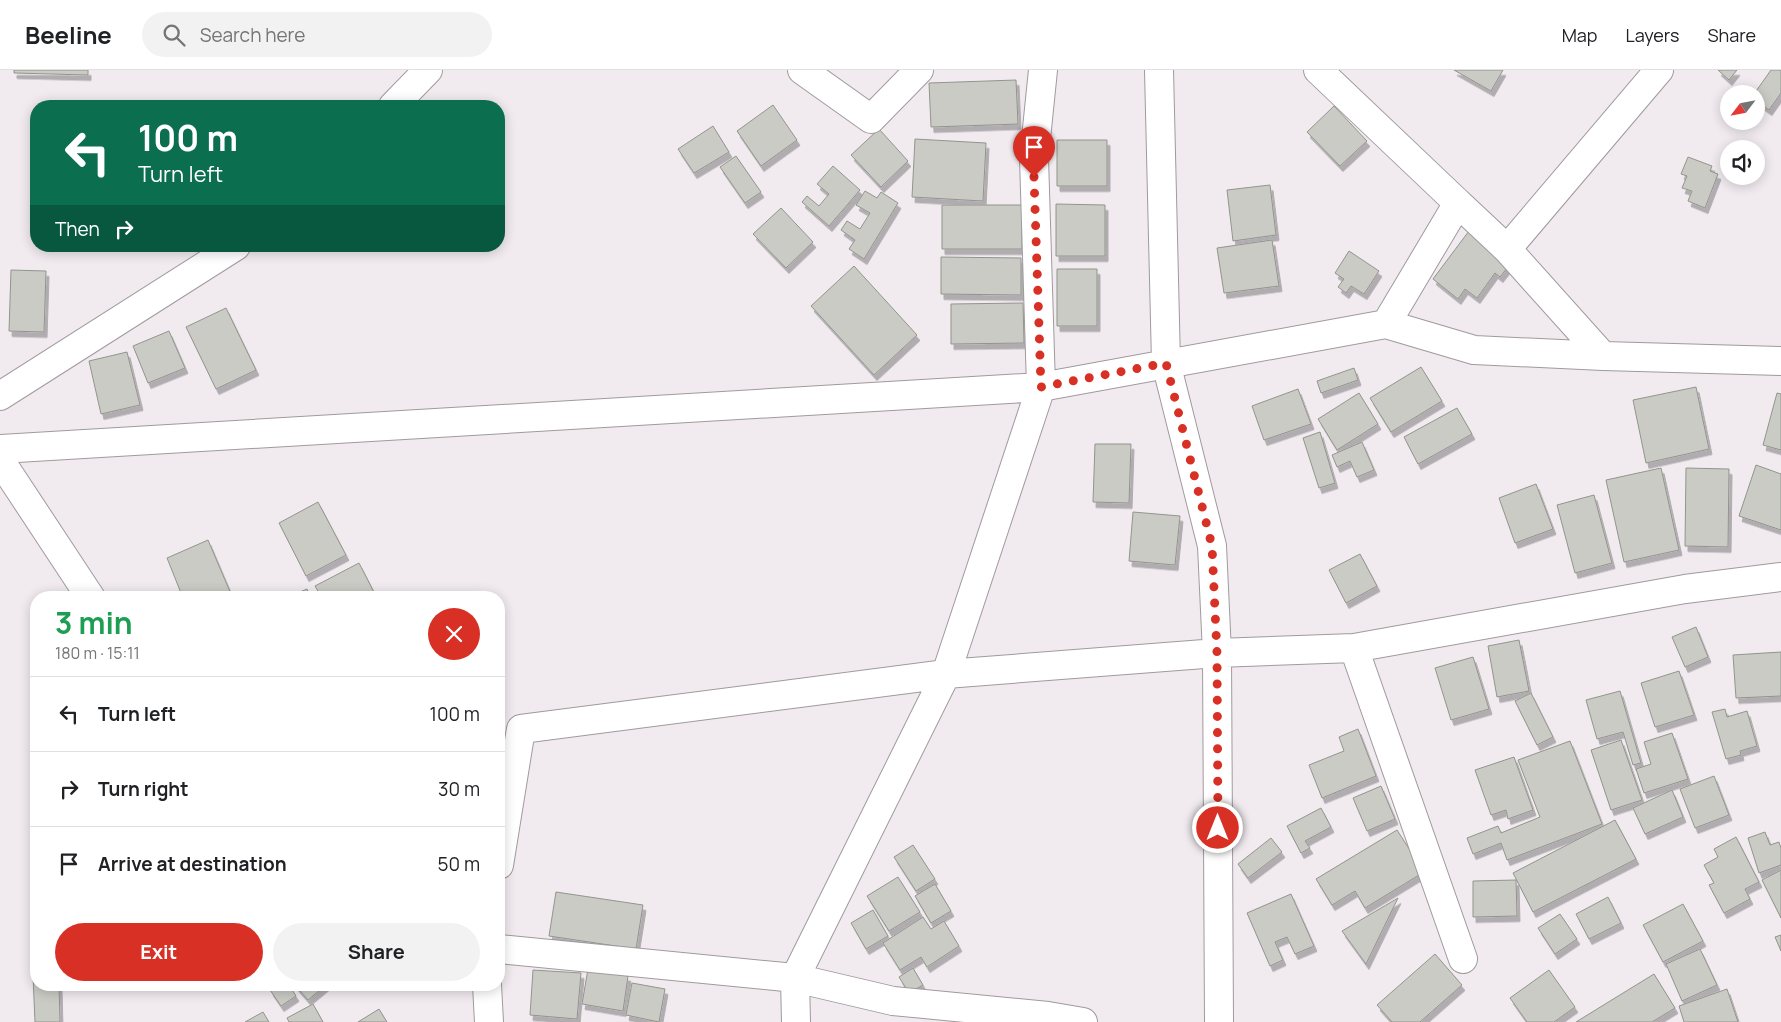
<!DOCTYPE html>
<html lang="en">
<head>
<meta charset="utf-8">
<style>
	:root { --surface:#fff; --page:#f2f2f2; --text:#202124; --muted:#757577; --line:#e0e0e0; --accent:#d93025 }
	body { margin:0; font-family:Manrope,sans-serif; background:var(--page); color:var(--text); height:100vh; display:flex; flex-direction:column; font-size:19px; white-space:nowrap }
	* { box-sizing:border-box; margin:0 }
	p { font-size:16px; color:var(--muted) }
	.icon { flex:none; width:28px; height:28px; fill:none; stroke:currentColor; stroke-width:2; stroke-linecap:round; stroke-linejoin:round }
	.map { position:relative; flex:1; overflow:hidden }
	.details { position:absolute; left:30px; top:521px; width:475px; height:400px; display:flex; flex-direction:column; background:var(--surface); border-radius:20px; box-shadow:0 2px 12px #0003 }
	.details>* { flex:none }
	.banner { position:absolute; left:30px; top:30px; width:475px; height:152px; border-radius:20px; box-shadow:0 2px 12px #0003; background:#0b6e4f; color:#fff; overflow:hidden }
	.needle { width:32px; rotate:238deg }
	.fabs { position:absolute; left:1720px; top:15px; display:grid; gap:10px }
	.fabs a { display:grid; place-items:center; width:45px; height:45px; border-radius:50%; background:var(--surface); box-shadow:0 2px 12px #0003; font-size:25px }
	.pin { position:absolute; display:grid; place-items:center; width:42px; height:42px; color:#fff; margin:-51px -21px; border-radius:50% 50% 50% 0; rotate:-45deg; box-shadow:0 0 5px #0007 }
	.pin .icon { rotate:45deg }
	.me { position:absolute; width:55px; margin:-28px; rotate:0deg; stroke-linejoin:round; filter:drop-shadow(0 0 4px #0008) }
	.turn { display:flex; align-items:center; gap:18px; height:105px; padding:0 25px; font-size:22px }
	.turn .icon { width:65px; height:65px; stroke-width:2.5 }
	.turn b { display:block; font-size:35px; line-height:42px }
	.then { display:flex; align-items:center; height:48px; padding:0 25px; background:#0003; gap:10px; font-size:19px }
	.round { display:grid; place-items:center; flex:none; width:52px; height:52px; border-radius:26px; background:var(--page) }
	.summary { display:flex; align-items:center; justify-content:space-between; height:85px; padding:0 25px }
	h1 { font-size:30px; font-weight:700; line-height:38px; color:#1e9e55 }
	.cta { display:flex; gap:10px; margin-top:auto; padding:10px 25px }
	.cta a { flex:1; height:58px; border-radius:30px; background:var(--accent); color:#fff; font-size:20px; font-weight:700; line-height:58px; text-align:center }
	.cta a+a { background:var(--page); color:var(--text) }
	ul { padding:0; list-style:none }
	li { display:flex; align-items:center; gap:15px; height:75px; padding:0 25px; border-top:1px solid var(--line) }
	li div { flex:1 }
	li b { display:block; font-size:19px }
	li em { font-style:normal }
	header { display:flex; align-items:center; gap:30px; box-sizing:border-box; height:70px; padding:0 25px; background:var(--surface); border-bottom:1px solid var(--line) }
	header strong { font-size:24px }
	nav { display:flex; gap:28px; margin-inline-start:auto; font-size:18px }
	.search { width:350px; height:45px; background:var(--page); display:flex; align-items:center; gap:12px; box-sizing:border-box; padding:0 18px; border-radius:28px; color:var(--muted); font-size:19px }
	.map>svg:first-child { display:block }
	.building { fill:#cacbc5; stroke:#92948e; filter:url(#shadow) }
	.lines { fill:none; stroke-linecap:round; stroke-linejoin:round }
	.street-casing { stroke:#a09a9e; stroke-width:30 }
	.street { stroke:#fff; stroke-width:28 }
	.route { stroke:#d93025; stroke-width:9; stroke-dasharray:0 16.2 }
</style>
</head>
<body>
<header>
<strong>Beeline</strong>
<div class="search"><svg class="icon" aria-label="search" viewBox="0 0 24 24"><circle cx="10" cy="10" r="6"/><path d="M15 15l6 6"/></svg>Search here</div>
<nav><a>Map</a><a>Layers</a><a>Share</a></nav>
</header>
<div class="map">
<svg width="1781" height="952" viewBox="0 0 1781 952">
	<defs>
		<filter id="shadow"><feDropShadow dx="3" dy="5.5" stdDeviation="0" flood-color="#0004"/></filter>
	</defs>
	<rect width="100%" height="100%" fill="#f1ebef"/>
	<!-- building -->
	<path class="building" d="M14,0H88V5L14,3Z
		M1454,0H1503L1491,21Z
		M1718,0H1737L1729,10Z
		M1771,0H1781V23L1769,40L1756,31V24H1754Z
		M1016,10L1018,54L931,57L929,13Z
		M773,35L797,70L761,96L737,61Z
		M1334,36L1367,71L1340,96L1307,62Z
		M713,56L729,82L694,103L678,79Z
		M879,59L908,91L881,117L851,85Z
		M915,69L986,73L983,131L912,127Z
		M1057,70H1107V116H1057Z
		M736,86L761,122L745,133L720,97Z
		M1688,87L1712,96L1710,101L1718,104L1705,138L1688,131L1692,121L1682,118L1687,106L1681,104Z
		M833,96L860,120L829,156L802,132L807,126L819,136L829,124L817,114Z
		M1270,115L1276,165L1233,171L1227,120Z
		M865,121L877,128L881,122L898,133L864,189L849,179L855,170L841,160L847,151L860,159L870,143L856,135Z
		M1056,134L1105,135V186H1056Z
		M942,135H1022V179H942Z
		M781,138L813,172L786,198L753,164Z
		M1469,161L1511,193L1500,207L1495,203L1477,228L1465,219L1458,229L1433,209Z
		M1272,170L1279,216L1224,223L1217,178Z
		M1349,181L1379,201L1364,224L1351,216L1346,223L1338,217L1344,209L1335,203Z
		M941,187L1021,188V225L941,224Z
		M854,196L917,265L874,305L811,236Z
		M1057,199H1097V256H1057Z
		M11,200L46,201L44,262L9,261Z
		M1023,233L1024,273L951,274V234Z
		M226,238L256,300L216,319L186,257Z
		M169,261L185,298L148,313L133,276Z
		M127,282L140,335L101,344L89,291Z
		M1421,297L1442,331L1391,362L1370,328Z
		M1354,298L1358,310L1321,323L1317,311Z
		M1696,317L1709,379L1646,393L1633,330Z
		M1298,319L1311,354L1264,370L1252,336Z
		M1359,323L1378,354L1337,380L1318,349Z
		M1777,323L1781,324V380L1763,375Z
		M1457,338L1472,364L1418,394L1404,367Z
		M1320,362L1335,413L1319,418L1303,368Z
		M1362,372L1374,400L1357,407L1350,391L1337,397L1332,385Z
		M1095,374H1131L1129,433L1093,432Z
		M1756,395L1781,404V460L1739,446Z
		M1661,398L1679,480L1624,492L1606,410Z
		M1686,398L1729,399L1728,477L1685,476Z
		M1536,414L1553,459L1515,473L1499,428Z
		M1594,425L1612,493L1575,503L1557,435Z
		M318,432L346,485L306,506L279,453Z
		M1133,442L1180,446L1175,495L1129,491Z
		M208,470L231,524L224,528H183L167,488Z
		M1360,484L1377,516L1346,533L1329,500Z
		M359,493L377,528H322L315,516Z
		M307,519L311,528H286Z
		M1696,557L1708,587L1685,597L1672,567Z
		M1519,570L1529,621L1497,627L1488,576Z
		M1781,582V626L1736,628L1733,585Z
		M1473,587L1489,639L1451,650L1435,598Z
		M1679,601L1694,645L1655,657L1641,613Z
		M1620,621L1641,693L1633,695L1623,662L1597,669L1586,630Z
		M1531,623L1553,667L1537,675L1515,631Z
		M1725,639L1727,647L1747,641L1757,676L1740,681L1741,685L1726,689L1712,642Z
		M1358,659L1376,706L1322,728L1309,695L1344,681L1339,667Z
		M1672,663L1688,709L1644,723L1636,699L1651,694L1644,672Z
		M1621,670L1642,730L1611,740L1591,680Z
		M1570,671L1602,754L1507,790L1501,773L1473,784L1467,768L1498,756L1501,763L1540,747L1518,690Z
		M1514,687L1533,740L1508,749L1506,740L1491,745L1475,700Z
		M1714,706L1729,745L1695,758L1680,719Z
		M1381,716L1395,749L1367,761L1353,728Z
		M1672,720L1683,747L1645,764L1633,738Z
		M1321,738L1331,757L1305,771L1310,778L1301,783L1287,756Z
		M1615,750L1636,789L1533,842L1513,803Z
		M1397,760L1424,802L1365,838L1355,821L1332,835L1316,809Z
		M1765,762L1770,775L1779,772L1781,778V795L1759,803L1748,768Z
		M1736,767L1759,812L1745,819L1750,829L1724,843L1709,815L1714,813L1704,795L1718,787L1714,779Z
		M1271,768L1282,782L1248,808L1238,794Z
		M913,775L935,809L916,821L894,787Z
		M1781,800V848L1762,810Z
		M898,807L920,842L889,861L867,826Z
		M1516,810L1517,846L1473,847V811Z
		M935,814L951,841L931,853L915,826Z
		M556,822L643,835L636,879L549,866Z
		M1291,824L1314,876L1295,884L1287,867L1275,872L1283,890L1270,896L1247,843Z
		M1608,827L1621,853L1589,869L1576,844Z
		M1398,828L1366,894L1342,861Z
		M1683,834L1703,871L1663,892L1643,855Z
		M873,840L888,866L866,879L851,853Z
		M1560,844L1577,869L1555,884L1538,858Z
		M923,847L931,859L944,851L959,876L927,897L921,887L900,900L883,873Z
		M1781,865V881L1775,867Z
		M1700,879L1717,915L1682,931L1666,894Z
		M1435,884L1462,915L1420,952H1392L1377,935Z
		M913,898L923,915L909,923L899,907Z
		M588,899L628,906L623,941L582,934Z
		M533,900L581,903L577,949L530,945Z
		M1549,900L1575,937L1554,952H1527L1510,928Z
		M1654,904L1675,938L1652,952H1576Z
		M33,906H36V915H59L60,952H35Z
		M632,913L665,919L659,952L626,945Z
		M278,915H289L296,926L281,936L270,920Z
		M295,915H326L308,930Z
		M1727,919L1738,952H1684L1679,936Z
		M313,934L323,952H289L287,948Z
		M379,939L387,952H358Z
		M263,942L269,952H245Z"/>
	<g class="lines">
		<defs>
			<path id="street" d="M802,0L871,49L919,0
				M1159,0L1166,293L1212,476L1217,583L1219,952
				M1318,0L1458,133
				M393,36L428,0
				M1386,254L1458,133L1507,179
				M1603,286L1507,179L1659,0
				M0,326L236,176
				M0,379L1041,317L1386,254L1474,280L1603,286L1781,291
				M0,390L91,528
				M1354,578L1685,519L1781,507
				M499,795L521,659L946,604L1217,583L1354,578L1463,889
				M499,879L795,908L893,931L1048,946L1083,952
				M487,915L489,952
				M796,952L795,908L946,604L1041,317L1034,88L1043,0"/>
		</defs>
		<!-- street casing -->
		<use href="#street" class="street-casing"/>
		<!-- street -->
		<use href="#street" class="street"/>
	</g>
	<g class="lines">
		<!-- route -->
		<path class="route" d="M1034,107L1041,317L1166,293L1212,476L1217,583L1218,758"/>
	</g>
</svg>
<div class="fabs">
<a><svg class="needle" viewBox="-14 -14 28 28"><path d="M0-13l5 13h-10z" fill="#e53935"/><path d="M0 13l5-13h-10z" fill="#757577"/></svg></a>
<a><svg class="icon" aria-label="sound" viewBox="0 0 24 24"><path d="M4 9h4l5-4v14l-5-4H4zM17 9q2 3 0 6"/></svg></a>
</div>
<div class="pin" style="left:1034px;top:107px;background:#d93025"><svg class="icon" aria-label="arrive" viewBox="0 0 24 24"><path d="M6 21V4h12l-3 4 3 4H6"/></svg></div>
<svg class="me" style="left:1218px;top:758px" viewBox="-20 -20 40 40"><circle r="17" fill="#d93025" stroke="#fff" stroke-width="3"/><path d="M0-11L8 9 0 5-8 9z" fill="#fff"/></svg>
<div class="banner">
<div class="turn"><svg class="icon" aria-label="left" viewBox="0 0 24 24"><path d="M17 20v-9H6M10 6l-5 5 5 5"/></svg><div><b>100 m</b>Turn left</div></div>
<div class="then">Then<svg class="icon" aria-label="right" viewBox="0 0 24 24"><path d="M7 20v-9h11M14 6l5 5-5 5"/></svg></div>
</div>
<section class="details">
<div class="summary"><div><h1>3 min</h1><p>180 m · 15:11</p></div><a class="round" style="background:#d93025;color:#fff"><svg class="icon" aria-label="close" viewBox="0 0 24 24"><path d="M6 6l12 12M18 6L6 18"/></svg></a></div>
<ul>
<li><svg class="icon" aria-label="left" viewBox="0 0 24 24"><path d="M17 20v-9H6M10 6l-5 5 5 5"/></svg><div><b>Turn left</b></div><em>100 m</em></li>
<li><svg class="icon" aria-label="right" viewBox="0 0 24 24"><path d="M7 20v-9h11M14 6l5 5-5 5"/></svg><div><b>Turn right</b></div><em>30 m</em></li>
<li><svg class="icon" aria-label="arrive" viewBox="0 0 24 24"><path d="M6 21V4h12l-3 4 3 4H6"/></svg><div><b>Arrive at destination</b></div><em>50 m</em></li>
</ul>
<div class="cta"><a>Exit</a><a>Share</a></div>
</section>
</div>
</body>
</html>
